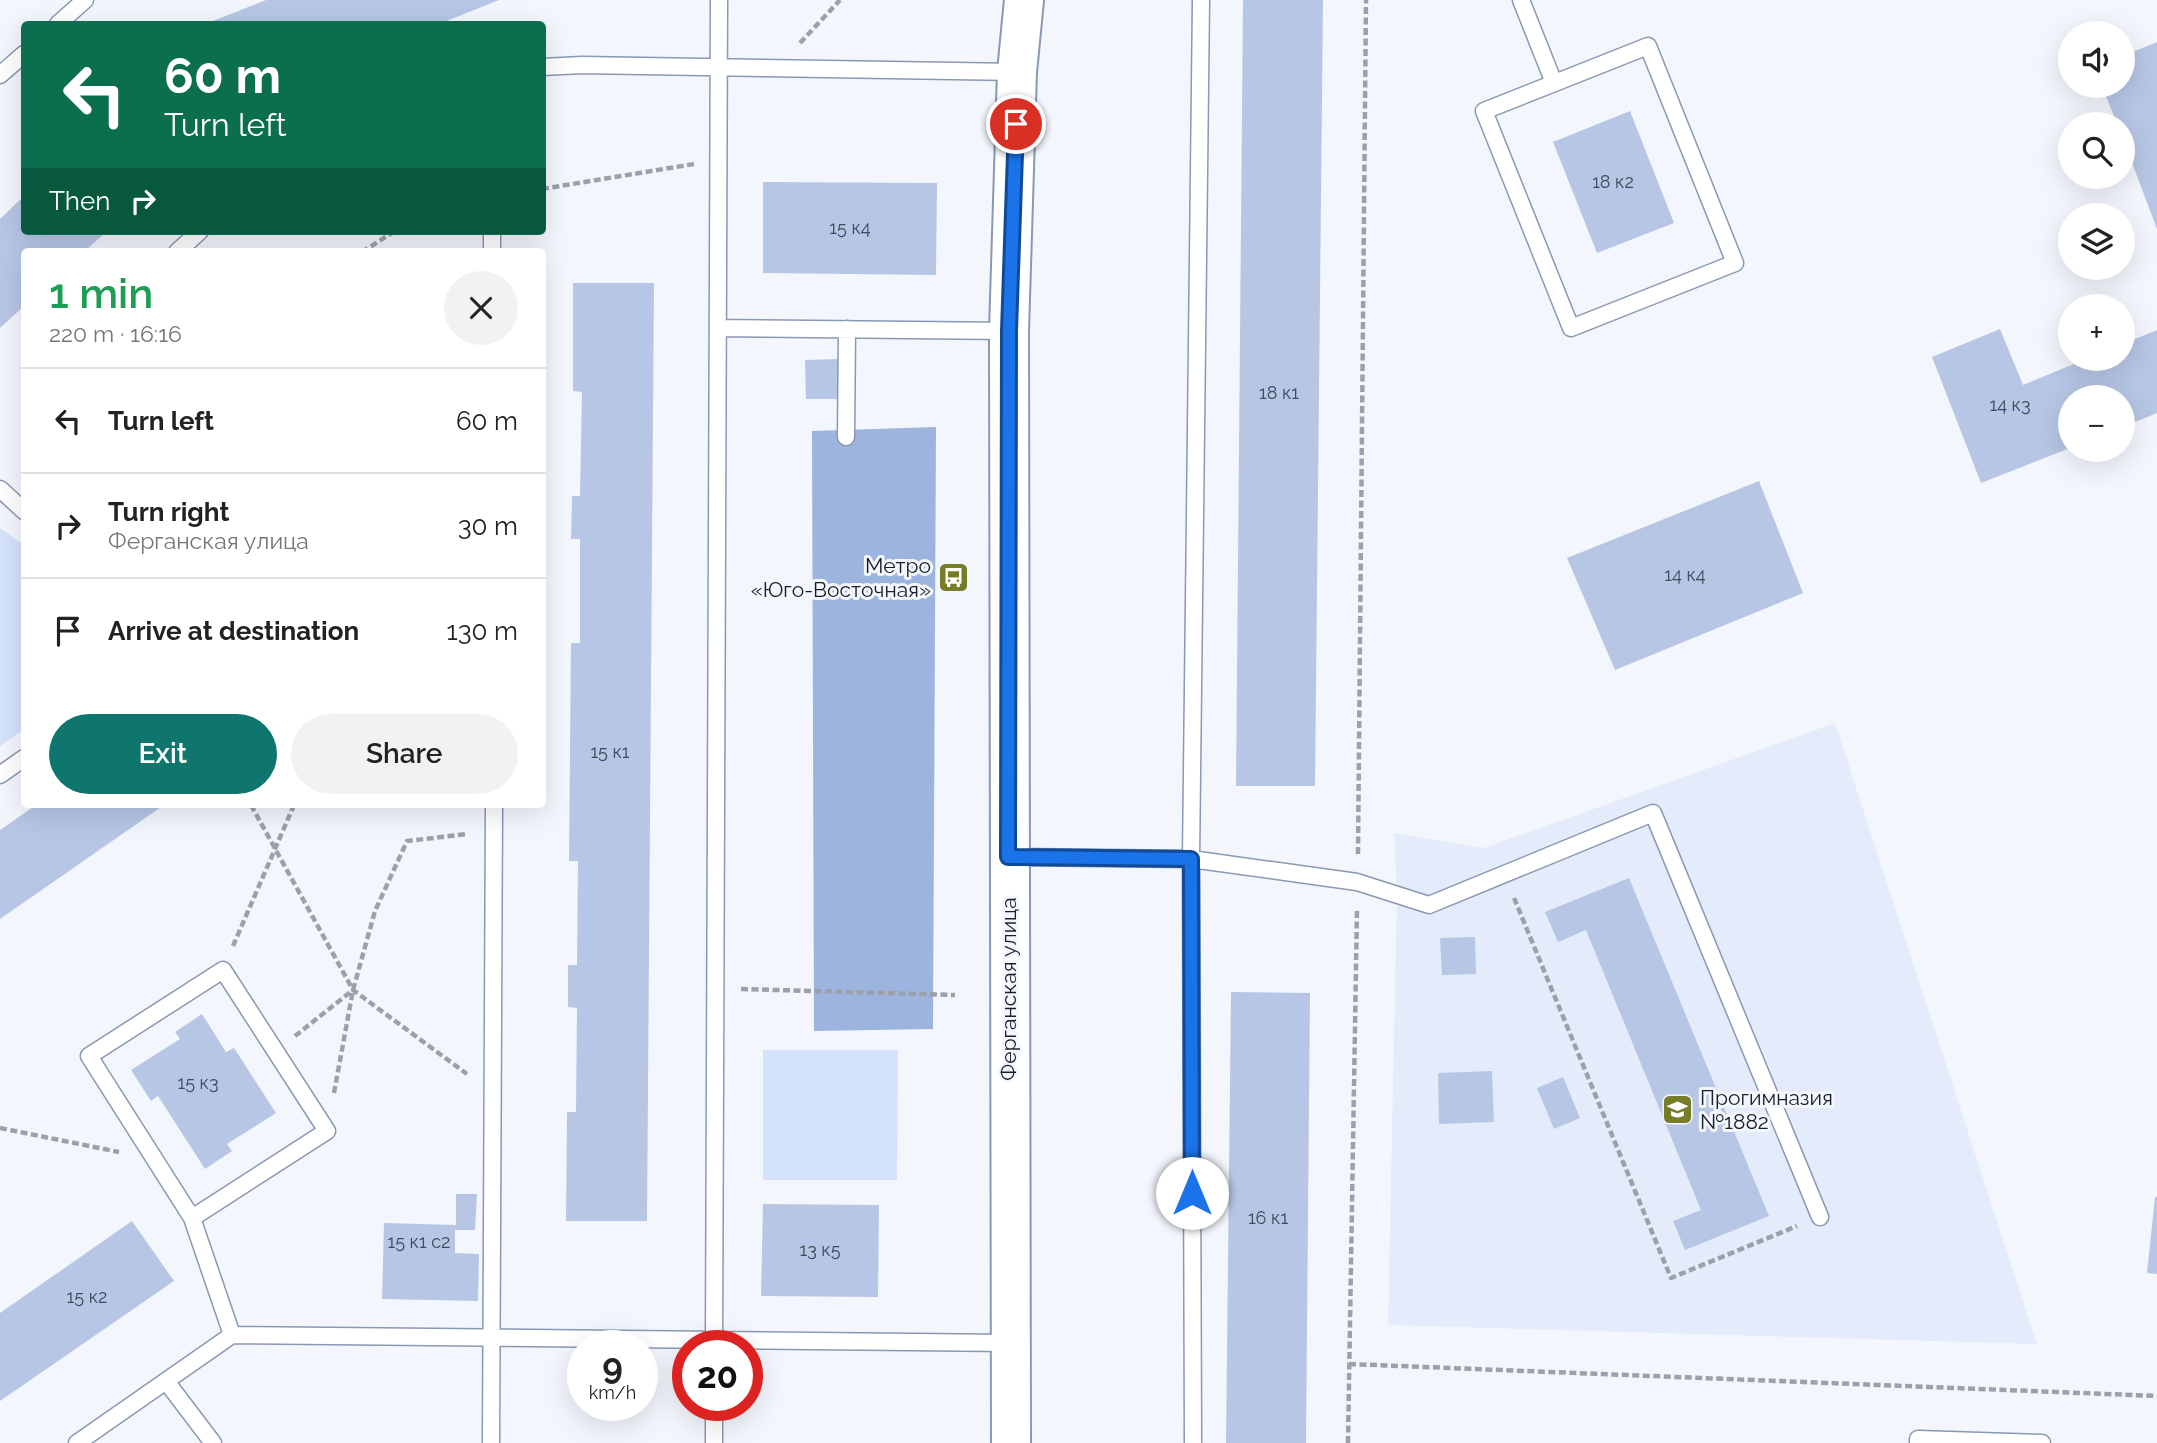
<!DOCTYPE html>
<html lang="en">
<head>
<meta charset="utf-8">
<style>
	:root { --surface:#fff; --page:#f2f2f2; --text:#222; --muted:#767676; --line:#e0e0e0; --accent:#0f766e }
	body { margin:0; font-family:Raleway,sans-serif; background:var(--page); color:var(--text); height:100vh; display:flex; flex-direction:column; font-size:26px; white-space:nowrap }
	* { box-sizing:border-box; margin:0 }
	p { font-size:23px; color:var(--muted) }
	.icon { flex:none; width:38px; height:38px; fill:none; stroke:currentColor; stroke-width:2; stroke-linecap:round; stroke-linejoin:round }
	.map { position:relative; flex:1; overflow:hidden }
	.details { position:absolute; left:21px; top:248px; width:525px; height:560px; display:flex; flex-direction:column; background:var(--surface); border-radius:7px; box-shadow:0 7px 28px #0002 }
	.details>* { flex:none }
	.top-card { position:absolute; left:21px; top:21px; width:525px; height:214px; border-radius:7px; box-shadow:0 7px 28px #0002; background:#0b6e4f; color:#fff; overflow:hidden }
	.tools { position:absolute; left:2058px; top:21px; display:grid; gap:14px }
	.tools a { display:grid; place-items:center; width:77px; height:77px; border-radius:50%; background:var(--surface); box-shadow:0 7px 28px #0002; font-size:35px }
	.speed { position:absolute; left:567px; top:1330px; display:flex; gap:14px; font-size:35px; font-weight:700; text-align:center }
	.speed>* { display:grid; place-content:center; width:91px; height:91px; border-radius:50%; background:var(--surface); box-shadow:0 7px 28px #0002; line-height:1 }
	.speed small { font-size:18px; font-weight:400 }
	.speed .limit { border:10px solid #d22; background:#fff; color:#111 }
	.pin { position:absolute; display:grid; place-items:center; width:60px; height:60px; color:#fff; margin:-30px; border:4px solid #fff; border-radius:50%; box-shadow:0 2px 7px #0007 }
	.me { position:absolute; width:77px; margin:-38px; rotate:0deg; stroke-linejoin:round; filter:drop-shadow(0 0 5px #0008) }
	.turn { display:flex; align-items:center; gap:24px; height:147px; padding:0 28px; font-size:32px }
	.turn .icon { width:91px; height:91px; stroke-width:2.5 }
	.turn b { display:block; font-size:49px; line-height:60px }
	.then { display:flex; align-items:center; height:66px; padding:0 28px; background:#0003; gap:14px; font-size:26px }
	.round { display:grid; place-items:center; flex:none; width:74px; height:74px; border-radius:37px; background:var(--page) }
	.head { display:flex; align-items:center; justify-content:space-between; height:119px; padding:0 28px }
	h1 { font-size:42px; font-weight:600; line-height:52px; color:#1e9e55 }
	.action { display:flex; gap:14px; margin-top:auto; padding:14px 28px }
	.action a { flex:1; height:80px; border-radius:42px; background:var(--accent); color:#fff; font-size:28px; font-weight:600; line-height:80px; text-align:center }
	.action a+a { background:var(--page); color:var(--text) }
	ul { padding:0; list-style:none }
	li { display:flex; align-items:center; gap:21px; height:105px; padding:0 28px; border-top:2px solid var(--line) }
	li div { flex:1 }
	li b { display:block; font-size:26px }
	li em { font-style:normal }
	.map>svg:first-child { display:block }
	.built { fill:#e4ecfb }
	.green { fill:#d4e2fc }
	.forest { fill:#9db4de }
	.building { fill:#b6c6e4 }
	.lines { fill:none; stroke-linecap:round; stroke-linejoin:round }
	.service-casing { stroke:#8998b4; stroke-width:19 }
	.tertiary-casing { stroke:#8998b4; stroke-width:42 }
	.path { stroke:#9ca1a9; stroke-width:4.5; stroke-dasharray:7 3.5; stroke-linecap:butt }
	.service { stroke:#fff; stroke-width:16 }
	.tertiary { stroke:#fff; stroke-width:38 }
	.route-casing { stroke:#114b97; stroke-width:18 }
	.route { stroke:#1a73e8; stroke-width:12 }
	.labels { text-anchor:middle; stroke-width:6; stroke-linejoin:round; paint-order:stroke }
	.number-label { font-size:18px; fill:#404958 }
	.poi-label { font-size:21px; fill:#191f2a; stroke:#f3f7fd; text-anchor:end }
	.street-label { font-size:21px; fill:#191f2a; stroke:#f3f7fd }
</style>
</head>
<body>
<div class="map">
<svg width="2157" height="1443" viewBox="0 0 2157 1443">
	<rect width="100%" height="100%" fill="#f3f7fd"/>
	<!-- built -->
	<path class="built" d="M1835,723L2037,1344L1388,1325L1397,894L1394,833L1484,848Z"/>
	<!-- green -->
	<path class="green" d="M0,528L24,545V729L0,746Z
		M763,1050H898L897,1180H763Z"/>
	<!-- forest -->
	<path class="forest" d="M936,427L933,1029L814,1031L812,431Z"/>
	<!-- building -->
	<path class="building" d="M266,0H499L439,24H205Z
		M1243,0H1323L1315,786H1236Z
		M2157,42V229L2123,139V124H2117L2102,86H2123V56Z
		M1630,111L1674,223L1597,253L1553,142Z
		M763,182L937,183L936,275L763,273Z
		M24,196V231H107L84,252H24V306L0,328V219Z
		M573,283H654L647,1221H566L567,1112H576L577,1008L568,1007V965H577L578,861H569L571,643H580V539H571L572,496H580L582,392L573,391Z
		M2000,329L2023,385L2086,359H2123V344L2157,330V413L2123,427V397H2070V448L1981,483L1932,357Z
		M841,359V399H806L805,360Z
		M1759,481L1803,593L1615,670L1567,558Z
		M36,805H164L0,919V830Z
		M1629,878L1769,1216L1685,1250L1673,1221L1701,1210L1586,930L1558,942L1545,912Z
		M1475,937L1476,974L1442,975L1440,938Z
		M1231,992L1310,993L1306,1443H1226Z
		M202,1014L226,1052L234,1048L276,1113L227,1144L232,1151L205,1169L158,1096L151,1101L131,1070L180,1039L175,1032Z
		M1492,1071L1494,1122L1439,1124L1438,1073Z
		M1563,1077L1580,1118L1554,1129L1537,1088Z
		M456,1194H477L475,1230H455V1253L479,1254L478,1301L382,1299L384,1223L456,1225Z
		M2155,1197H2157V1274L2147,1273Z
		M763,1204L879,1205L878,1297L761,1296Z
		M132,1221L174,1281L0,1401V1313Z"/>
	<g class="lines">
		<defs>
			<path id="service" d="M1521,0L1554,83
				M58,24L85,0
				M1648,46L1735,263L1571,328L1484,111Z
				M542,67L582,65L1017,72
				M0,75L24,54
				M492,231V252
				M177,252L200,231
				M718,328L1009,331
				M846,437L847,329
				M0,489L24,511
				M0,775L24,758
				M1008,857L1191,859L1357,882L1429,905L1653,813L1820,1217
				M192,1218L327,1131L223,970L89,1056L192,1218L232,1335
				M714,1346L719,0
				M166,1381L213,1443
				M77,1443L232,1335L1011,1343
				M491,1443L494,805
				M714,1443V1405
				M1193,1443L1191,859L1201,0
				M1918,1443V1439L2042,1443"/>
			<path id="tertiary" d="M1011,1443L1009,331L1017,72L1024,0"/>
		</defs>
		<!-- service casing -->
		<use href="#service" class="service-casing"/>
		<!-- tertiary casing -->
		<use href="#tertiary" class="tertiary-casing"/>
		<!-- path -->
		<path class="path" d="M800,43L840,0
			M542,189L694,164
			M362,252L395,231
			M251,805L353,990L467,1074
			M1358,854L1366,0
			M1514,898L1671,1278L1797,1226
			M233,946L294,805
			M741,989L955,995
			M295,1036L353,990
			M334,1093L353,990L375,911L407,841L467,834
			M0,1128L119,1152
			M1349,1364L2157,1396
			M1348,1443L1357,908"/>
		<!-- service -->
		<use href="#service" class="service"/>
		<!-- tertiary -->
		<use href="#tertiary" class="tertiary"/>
	</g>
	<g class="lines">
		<defs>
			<path id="route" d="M1016,124L1009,331L1008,857L1191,859L1192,1193"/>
		</defs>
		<!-- route casing -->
		<use href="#route" class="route-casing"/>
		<!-- route -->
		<use href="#route" class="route"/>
	</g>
	<!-- icons -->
	<defs>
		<symbol id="bus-square" viewBox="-11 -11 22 22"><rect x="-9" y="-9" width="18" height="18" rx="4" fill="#777d27" stroke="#f3f7fd"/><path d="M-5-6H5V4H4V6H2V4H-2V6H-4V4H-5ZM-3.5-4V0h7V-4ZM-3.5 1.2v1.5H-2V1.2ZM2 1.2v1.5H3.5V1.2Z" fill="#fff"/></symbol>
		<symbol id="school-square" viewBox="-11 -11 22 22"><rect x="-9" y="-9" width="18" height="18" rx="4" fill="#777d27" stroke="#f3f7fd"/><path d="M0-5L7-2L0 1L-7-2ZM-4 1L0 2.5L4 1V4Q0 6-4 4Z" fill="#fff"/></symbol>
	</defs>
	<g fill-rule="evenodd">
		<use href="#bus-square" x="936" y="560" width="35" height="35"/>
		<use href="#school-square" x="1660" y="1092" width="35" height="35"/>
	</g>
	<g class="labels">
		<!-- number labels -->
		<g class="number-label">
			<text x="1613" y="188">18 к2</text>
			<text x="850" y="234">15 к4</text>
			<text x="1279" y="399">18 к1</text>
			<text x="2010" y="411">14 к3</text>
			<text x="1685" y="581">14 к4</text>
			<text x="610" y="758">15 к1</text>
			<text x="198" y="1089">15 к3</text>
			<text x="1268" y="1224">16 к1</text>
			<text x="419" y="1248">15 к1 с2</text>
			<text x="820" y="1256">13 к5</text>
			<text x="87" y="1303">15 к2</text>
		</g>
		<!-- poi labels -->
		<g class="poi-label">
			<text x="931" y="573">Метро<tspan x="931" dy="24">«Юго-Восточная»</tspan></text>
			<text x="1700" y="1105" text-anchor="start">Прогимназия<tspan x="1700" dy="24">№1882</tspan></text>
		</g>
		<!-- street labels -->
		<g class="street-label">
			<text transform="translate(1009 989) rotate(-90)" y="7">Ферганская улица</text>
		</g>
	</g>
</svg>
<div class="tools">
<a><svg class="icon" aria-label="sound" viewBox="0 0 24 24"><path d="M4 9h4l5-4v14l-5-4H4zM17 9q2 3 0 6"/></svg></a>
<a><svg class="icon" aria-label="search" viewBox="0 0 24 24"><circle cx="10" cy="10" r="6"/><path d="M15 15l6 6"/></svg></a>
<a><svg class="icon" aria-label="layers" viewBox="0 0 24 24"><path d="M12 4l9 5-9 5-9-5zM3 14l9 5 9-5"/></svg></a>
<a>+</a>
<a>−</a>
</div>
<div class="speed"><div>9<small>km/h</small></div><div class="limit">20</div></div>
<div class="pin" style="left:1016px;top:124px;background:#d93025"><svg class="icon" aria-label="arrive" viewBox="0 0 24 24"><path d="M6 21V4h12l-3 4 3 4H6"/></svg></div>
<svg class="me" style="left:1192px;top:1193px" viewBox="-20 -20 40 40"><circle r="19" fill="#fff"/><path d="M0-13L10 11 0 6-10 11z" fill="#1a73e8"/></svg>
<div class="top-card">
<div class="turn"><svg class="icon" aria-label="left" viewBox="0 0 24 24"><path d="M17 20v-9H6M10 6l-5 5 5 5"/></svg><div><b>60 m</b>Turn left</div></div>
<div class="then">Then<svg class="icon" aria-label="right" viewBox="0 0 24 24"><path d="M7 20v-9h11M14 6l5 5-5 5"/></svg></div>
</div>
<section class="details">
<div class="head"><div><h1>1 min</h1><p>220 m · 16:16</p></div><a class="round"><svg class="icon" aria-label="close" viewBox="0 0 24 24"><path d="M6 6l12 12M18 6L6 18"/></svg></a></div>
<ul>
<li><svg class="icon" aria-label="left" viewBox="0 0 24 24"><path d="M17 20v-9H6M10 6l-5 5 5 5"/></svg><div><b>Turn left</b></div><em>60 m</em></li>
<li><svg class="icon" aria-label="right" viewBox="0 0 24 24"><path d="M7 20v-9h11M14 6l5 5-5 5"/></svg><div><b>Turn right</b><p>Ферганская улица</p></div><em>30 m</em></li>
<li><svg class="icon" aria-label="arrive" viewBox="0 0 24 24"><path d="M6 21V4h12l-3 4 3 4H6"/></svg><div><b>Arrive at destination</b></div><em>130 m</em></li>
</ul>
<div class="action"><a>Exit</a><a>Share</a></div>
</section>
</div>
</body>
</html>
